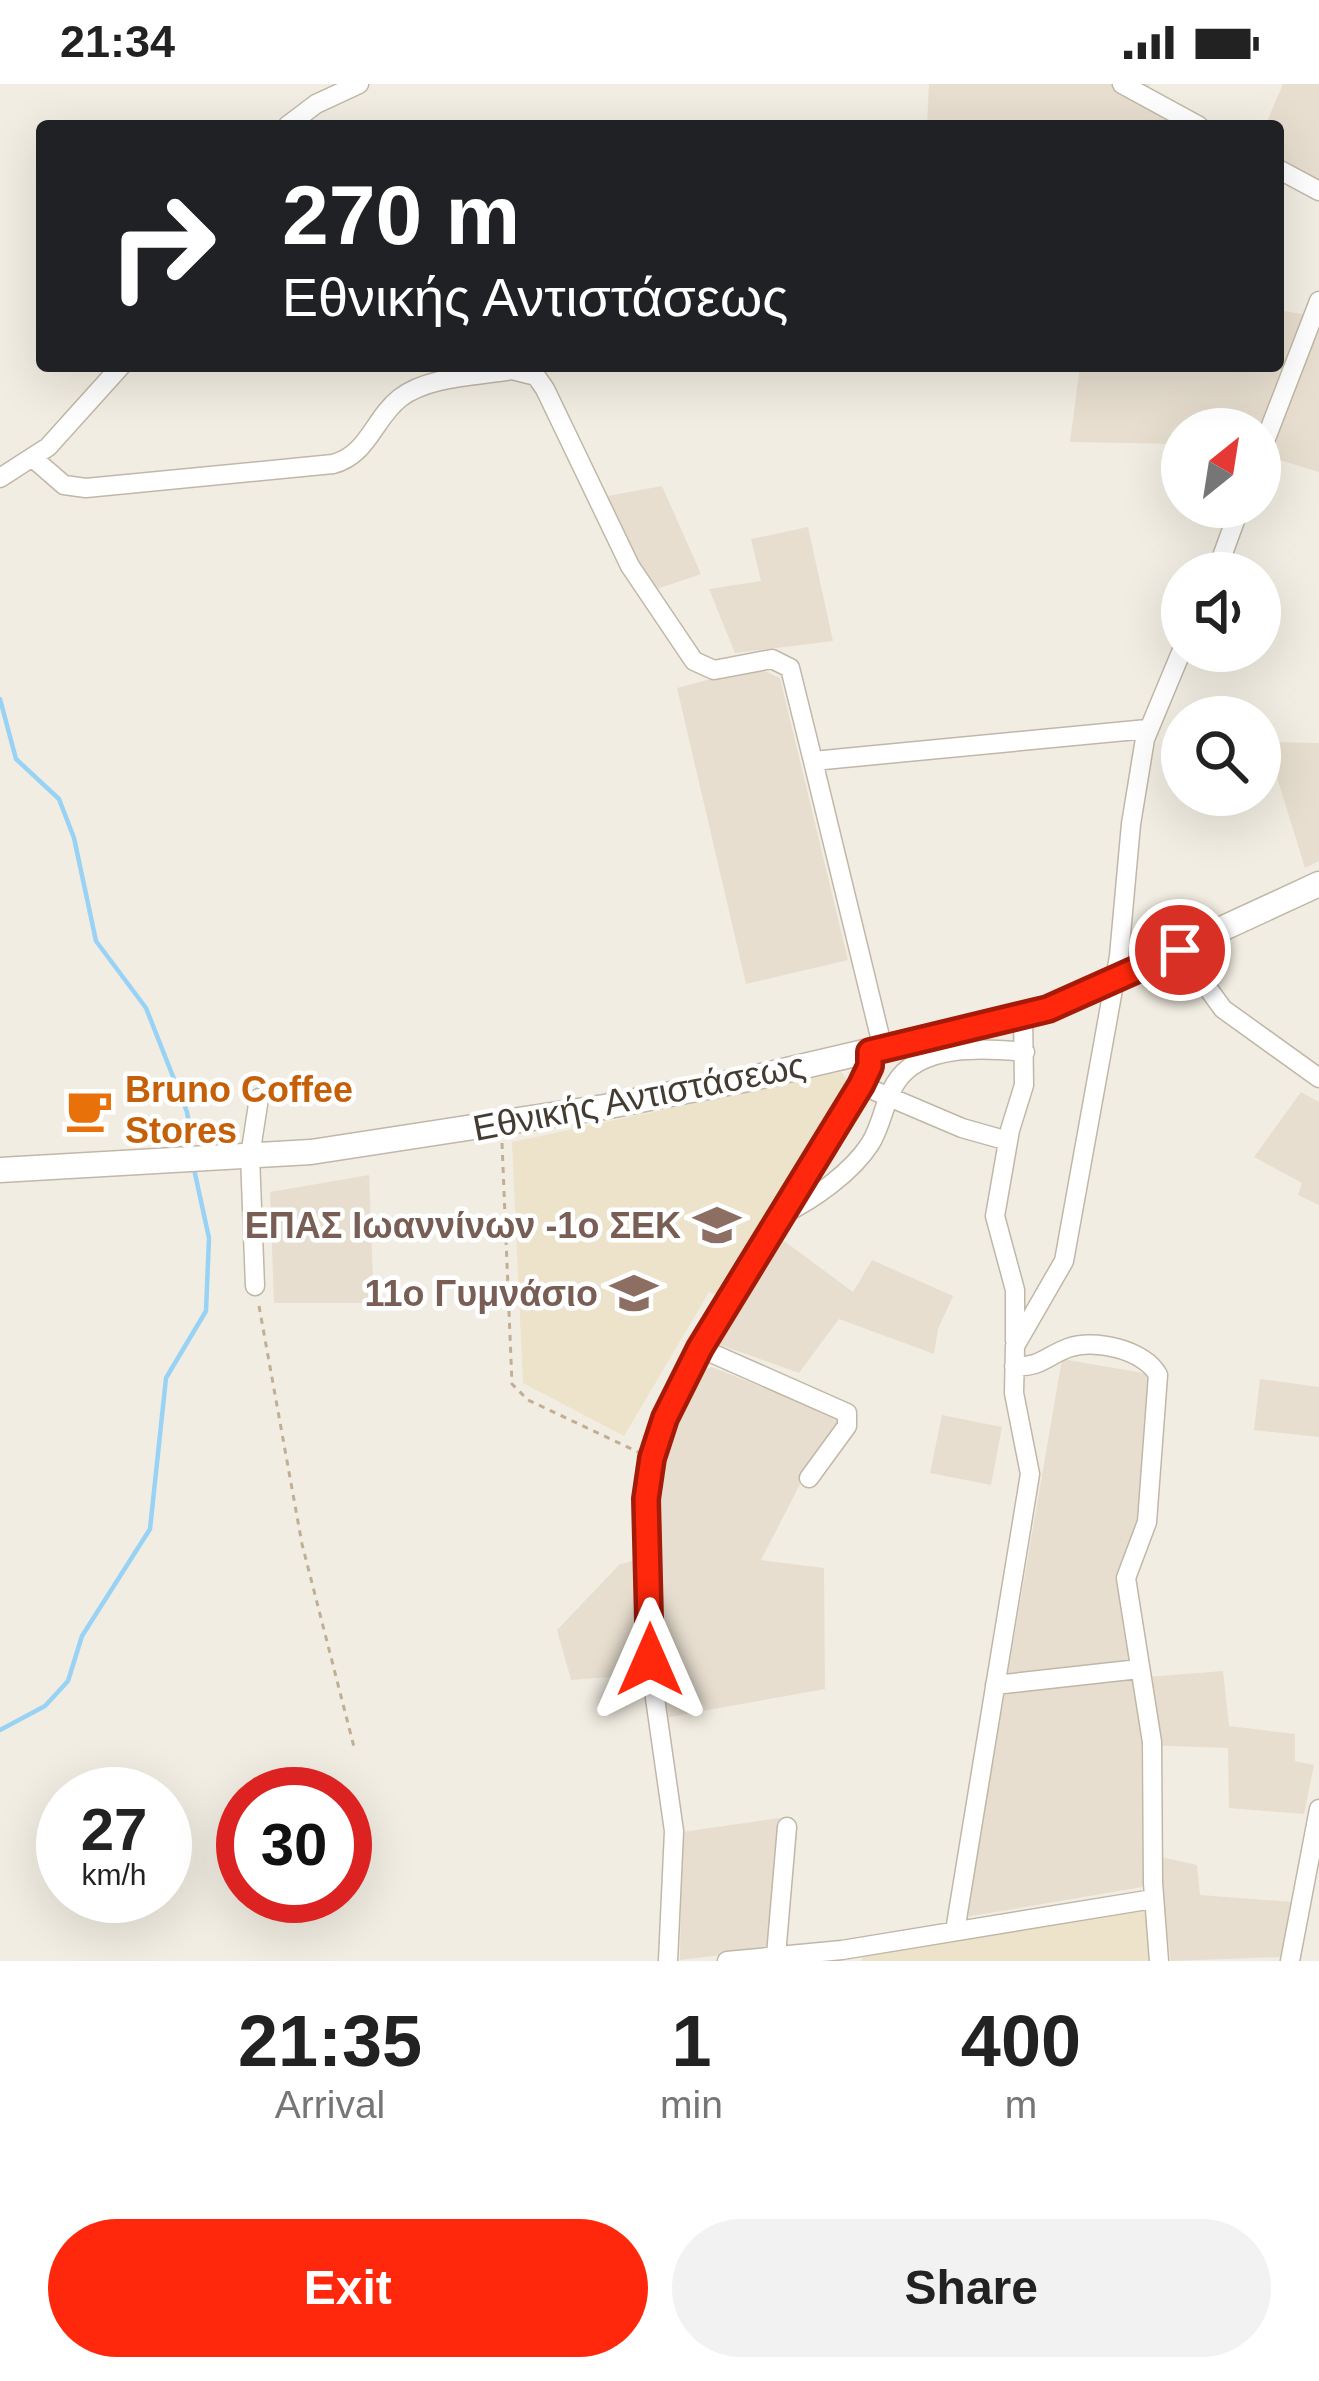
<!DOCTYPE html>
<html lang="en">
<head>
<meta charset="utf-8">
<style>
	:root { --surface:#fff; --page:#f2f2f2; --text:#222; --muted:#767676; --accent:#ff280c }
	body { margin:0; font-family:Arial,sans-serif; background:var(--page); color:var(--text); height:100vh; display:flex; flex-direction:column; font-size:45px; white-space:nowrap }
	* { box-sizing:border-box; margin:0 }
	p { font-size:39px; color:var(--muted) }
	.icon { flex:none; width:66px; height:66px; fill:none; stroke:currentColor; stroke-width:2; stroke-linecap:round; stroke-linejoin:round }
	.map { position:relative; height:1877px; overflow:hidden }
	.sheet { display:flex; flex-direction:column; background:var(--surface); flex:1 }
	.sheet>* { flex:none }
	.guide { position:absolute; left:36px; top:36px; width:1248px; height:252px; border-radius:12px; box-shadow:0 12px 48px #0002; background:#202124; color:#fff; overflow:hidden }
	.needle { width:78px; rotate:30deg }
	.tools { position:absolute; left:1161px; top:324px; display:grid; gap:24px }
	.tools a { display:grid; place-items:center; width:120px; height:120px; border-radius:50%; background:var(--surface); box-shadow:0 12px 48px #0002; font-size:60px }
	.speed { position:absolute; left:36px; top:1683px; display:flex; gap:24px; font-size:60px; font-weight:700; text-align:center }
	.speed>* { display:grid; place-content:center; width:156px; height:156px; border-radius:50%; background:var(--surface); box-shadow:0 12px 48px #0002; line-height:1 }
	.speed small { font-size:30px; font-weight:400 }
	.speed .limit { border:18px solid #d22; background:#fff; color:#111 }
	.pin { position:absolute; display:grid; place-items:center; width:102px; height:102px; color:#fff; margin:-51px; border:6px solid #fff; border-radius:50%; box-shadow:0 3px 12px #0007 }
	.me { position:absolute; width:132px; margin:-66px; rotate:0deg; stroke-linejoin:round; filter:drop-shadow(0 0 9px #0008) }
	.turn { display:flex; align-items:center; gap:42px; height:252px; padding:0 48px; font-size:54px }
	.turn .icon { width:156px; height:156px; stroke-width:2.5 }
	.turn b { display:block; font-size:84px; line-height:102px }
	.eta { display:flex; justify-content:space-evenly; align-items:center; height:204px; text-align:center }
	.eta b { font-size:72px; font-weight:700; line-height:84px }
	.button { display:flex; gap:24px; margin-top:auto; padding:24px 48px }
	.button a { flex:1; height:138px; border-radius:72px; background:var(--accent); color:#fff; font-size:48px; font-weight:700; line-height:138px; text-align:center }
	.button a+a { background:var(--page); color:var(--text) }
	.status { display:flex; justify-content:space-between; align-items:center; height:84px; padding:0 60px; background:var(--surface); direction:ltr }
	.status svg { height:33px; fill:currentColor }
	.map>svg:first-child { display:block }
	.residential { fill:#e7decf }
	.education { fill:#ede2ca }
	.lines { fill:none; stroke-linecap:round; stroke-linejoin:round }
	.stream { stroke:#98d2f5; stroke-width:4.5 }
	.minor-casing { stroke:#c1b7a7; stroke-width:21 }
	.tertiary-casing { stroke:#c1b7a7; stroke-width:27 }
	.path { stroke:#c1af94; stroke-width:3; stroke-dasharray:6 6; stroke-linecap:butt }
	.minor { stroke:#fff; stroke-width:18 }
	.tertiary { stroke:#fff; stroke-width:24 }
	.route-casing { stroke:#a61a08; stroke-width:30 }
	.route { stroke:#ff280c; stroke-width:21 }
	.labels { text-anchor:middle; stroke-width:9; stroke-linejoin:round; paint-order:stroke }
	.food-label { font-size:36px; font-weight:bold; fill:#c56008; stroke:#fff; text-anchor:start }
	.street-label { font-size:36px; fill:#443c32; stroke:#fff }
	.education-label { font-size:36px; font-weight:bold; fill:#785e54; stroke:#fff; text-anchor:end }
</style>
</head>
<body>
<div class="status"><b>21:34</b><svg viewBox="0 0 49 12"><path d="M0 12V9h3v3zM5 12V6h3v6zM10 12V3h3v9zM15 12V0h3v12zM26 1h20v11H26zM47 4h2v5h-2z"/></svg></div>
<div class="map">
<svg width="1319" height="1877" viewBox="0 0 1319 1877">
	<rect width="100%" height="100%" fill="#f2ede2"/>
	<!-- residential -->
	<path class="residential" d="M929,0H1150L1144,21L1184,42H927Z
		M1283,0H1319V97L1278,74V42H1265Z
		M1278,226L1319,233V388L1260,370V345H1182V360L1070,358L1080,282H1278Z
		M662,402L701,490L654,506L602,413Z
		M808,443L833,557L735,569L709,505L761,497L751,455Z
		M756,583L780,594L848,876L746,900L677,604Z
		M1266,658L1319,659V777L1305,784Z
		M1301,1008L1319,1018V1121L1298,1111L1302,1099L1254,1073Z
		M369,1091L374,1219H274L270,1108Z
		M780,1154L853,1208L872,1176L953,1212L938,1245L934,1270L839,1235L799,1289L718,1260Z
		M1062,1275L1149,1290L1137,1455L1130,1469L1134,1594L1223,1587L1229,1642L1295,1650V1677L1314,1681L1304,1730L1229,1724L1228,1664L1141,1661L1143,1769L1197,1781L1200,1811L1293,1818L1282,1873L1171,1877L1160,1800L966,1833Z
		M712,1283L843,1336L813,1375L761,1476L824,1484L825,1605L669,1633L660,1589L571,1596L557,1546L620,1480L657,1471L653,1418L661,1373L698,1288Z
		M1260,1295L1319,1303V1353L1254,1346Z
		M942,1331L1002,1343L991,1401L930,1389Z
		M780,1734L770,1865L680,1876L682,1748Z"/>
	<!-- education -->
	<path class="education" d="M841,988L847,995L719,1212L709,1208L624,1352L523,1299L512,1058Z
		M1147,1826L1152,1877H862V1872Z"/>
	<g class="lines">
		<!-- stream -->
		<path class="stream" d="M0,615L16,675L59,715L74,754L96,857L146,924L187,1028L194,1068
			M0,1646L45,1622L68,1597L82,1552L150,1445L166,1294L206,1227L209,1154L194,1085"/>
		<defs>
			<path id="minor" d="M1122,0L1199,42
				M287,42L316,20L359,0
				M1278,85L1319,107
				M1260,370L1319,217
				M34,375L64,401L86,404L333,380C368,371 374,334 400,314C428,292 478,292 512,286L536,292L545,305L630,482L694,577L714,586L772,575L790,584L813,677
				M0,394L48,363L121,282
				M1216,489L1240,423
				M1180,866L1223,925L1319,994
				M883,965L813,677L1147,645
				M861,1001L962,1044L1008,1057
				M783,1130C813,1116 852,1088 870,1060C882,1041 884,1018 895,1000C919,959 986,964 1025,968
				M255,1202L250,1072L259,1014
				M1015,1257V1206L995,1132L1010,1046L1024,1001L1023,932
				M700,1264L847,1329V1342L809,1394
				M1014,1282C1040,1284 1046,1272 1068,1264C1094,1254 1145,1266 1158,1291L1147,1438L1126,1494L1152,1658L1153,1799L1159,1877
				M995,1601L1139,1585
				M955,1847L1030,1390L1014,1309L1015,1262L1064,1177L1119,872L1131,740L1145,655L1182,566
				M776,1871L787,1743
				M668,1877L674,1747L651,1586L645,1428L652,1374L686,1288L861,1001L870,982V968
				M727,1877L842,1866L1153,1815
				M1290,1877L1319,1725"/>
			<path id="tertiary" d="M0,1086L311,1068L604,1023L753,994L1048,925L1319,800"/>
		</defs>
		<!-- minor casing -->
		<use href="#minor" class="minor-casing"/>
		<!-- tertiary casing -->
		<use href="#tertiary" class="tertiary-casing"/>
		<!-- path -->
		<path class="path" d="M502,1059L512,1300L528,1316L638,1368
			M259,1222L302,1460L354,1663"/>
		<!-- minor -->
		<use href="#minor" class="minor"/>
		<!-- tertiary -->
		<use href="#tertiary" class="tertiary"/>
	</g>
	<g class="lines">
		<defs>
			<path id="route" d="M650,1576L646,1415L652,1374L665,1334L700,1264L861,1001L870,982V968L1048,925L1180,866"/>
		</defs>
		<!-- route casing -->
		<use href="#route" class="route-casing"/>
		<!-- route -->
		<use href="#route" class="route"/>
	</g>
	<!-- icons -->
	<defs>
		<symbol id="cafe-bare" viewBox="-9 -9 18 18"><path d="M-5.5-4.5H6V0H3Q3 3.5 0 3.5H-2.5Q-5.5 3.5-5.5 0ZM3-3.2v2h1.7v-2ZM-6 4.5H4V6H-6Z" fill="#e8710a" stroke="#fff" stroke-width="2.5" paint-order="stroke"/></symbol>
		<symbol id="school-bare" viewBox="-9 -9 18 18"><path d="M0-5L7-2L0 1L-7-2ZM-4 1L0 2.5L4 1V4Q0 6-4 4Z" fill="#8d6e63" stroke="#fff" stroke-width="2.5" paint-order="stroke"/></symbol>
	</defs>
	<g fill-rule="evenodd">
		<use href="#cafe-bare" x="56" y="993" width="66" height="66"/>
		<use href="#school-bare" x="684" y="1108" width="66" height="66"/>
		<use href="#school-bare" x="601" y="1176" width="66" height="66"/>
	</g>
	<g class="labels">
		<!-- food labels -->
		<g class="food-label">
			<text x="125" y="1018">Bruno Coffee<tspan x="125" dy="41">Stores</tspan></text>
		</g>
		<!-- street labels -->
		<g class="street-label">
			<text transform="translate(639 1012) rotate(-11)" y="13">Εθνικής Αντιστάσεως</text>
		</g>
		<!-- education labels -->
		<g class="education-label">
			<text x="681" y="1154">ΕΠΑΣ Ιωαννίνων -1ο ΣΕΚ</text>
			<text x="598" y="1222">11o Γυμνάσιο</text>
		</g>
	</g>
</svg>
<div class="tools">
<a><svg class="needle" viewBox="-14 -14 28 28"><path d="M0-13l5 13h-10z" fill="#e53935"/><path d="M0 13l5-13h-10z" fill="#767676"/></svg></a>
<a><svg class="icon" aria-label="sound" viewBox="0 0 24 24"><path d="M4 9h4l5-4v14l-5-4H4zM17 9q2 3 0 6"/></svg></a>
<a><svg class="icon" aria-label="search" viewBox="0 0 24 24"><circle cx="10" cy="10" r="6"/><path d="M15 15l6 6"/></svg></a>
</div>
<div class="speed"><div>27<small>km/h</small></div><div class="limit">30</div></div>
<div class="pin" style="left:1180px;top:866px;background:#d93025"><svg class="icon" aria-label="arrive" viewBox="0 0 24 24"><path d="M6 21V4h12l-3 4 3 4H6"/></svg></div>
<svg class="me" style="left:650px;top:1576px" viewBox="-20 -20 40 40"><path d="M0-17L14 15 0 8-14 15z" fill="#ff280c" stroke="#fff" stroke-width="4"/></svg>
<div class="guide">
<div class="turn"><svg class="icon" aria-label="right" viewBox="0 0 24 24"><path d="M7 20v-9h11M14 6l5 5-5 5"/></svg><div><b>270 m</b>Εθνικής Αντιστάσεως</div></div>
</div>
</div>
<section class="sheet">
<div class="eta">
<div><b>21:35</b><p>Arrival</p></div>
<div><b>1</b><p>min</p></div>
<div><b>400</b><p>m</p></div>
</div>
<div class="button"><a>Exit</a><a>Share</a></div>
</section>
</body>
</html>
